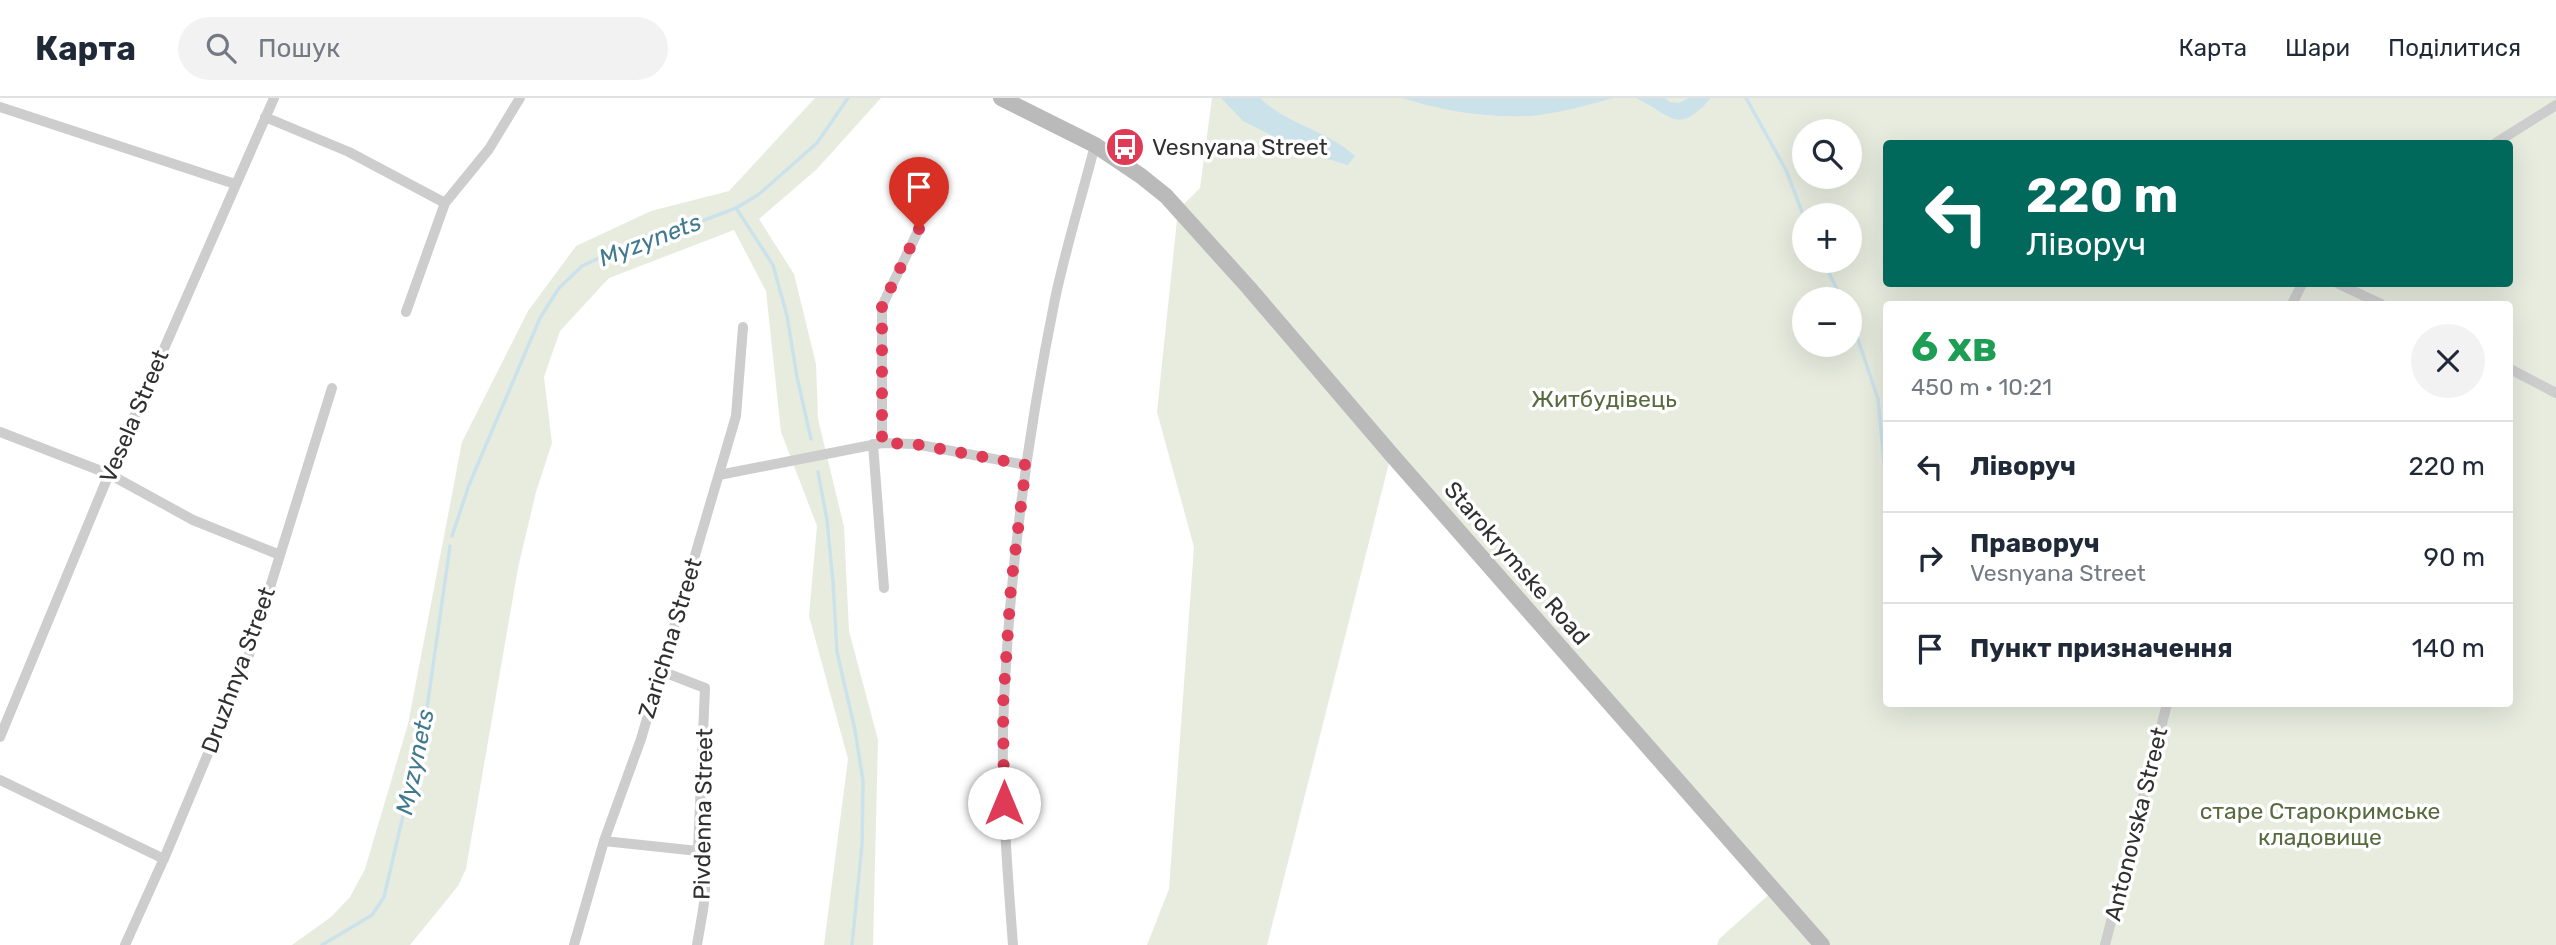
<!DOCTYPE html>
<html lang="uk">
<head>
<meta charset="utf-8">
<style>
	:root { --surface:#fff; --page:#f2f2f3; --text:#1f2937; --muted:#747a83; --line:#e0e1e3 }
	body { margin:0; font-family:Rubik,sans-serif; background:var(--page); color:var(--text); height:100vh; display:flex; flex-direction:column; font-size:26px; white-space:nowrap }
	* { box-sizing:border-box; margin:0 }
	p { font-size:23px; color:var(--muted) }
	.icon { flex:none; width:38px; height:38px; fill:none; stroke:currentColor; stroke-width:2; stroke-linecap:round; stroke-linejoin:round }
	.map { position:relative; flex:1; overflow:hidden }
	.drawer { position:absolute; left:1883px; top:203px; width:630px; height:406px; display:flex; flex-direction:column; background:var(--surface); border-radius:7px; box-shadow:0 7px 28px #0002 }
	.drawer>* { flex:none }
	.top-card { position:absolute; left:1883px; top:42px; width:630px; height:147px; border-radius:7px; box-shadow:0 7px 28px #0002; background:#00695c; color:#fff; overflow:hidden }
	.buttons { position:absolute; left:1792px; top:21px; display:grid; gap:14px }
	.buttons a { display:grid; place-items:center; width:70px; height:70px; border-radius:50%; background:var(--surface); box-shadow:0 7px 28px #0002; font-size:35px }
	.pin { position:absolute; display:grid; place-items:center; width:60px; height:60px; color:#fff; margin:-72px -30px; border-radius:50% 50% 50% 0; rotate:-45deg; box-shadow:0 0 7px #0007 }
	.pin .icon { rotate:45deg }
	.me { position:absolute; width:77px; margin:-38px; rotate:0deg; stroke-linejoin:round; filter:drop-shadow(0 0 5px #0008) }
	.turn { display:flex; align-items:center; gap:24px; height:147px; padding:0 28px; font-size:32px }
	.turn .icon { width:91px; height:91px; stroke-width:2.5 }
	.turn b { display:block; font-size:49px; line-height:60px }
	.round { display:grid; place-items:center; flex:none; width:74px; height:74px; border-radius:37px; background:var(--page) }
	.summary { display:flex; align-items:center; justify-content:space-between; height:119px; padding:0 28px }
	h1 { font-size:42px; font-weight:700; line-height:52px; color:#1e9e55 }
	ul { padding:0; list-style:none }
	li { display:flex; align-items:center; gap:21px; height:91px; padding:0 28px; border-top:2px solid var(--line) }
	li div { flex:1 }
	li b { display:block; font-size:26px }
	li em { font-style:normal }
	header { display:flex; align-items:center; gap:42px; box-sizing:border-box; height:98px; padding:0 35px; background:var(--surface); border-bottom:2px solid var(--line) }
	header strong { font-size:33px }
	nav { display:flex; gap:38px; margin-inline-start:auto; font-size:24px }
	.search { width:490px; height:63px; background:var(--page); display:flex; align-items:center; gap:18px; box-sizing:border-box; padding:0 24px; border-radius:38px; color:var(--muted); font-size:26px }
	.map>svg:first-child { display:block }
	.green { fill:#e7ecdf; fill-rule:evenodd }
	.water { fill:#cce2eb }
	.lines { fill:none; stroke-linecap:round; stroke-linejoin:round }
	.stream { stroke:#cce2eb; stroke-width:3.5 }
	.street { stroke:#cdcdcd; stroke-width:10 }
	.secondary { stroke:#bababa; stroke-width:16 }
	.route { stroke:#df3a56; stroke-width:12; stroke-dasharray:0 21.6 }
	.labels { text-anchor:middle; stroke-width:7; stroke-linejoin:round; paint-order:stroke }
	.poi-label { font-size:23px; fill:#303030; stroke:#fff; text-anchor:start }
	.park-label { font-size:23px; fill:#576b3f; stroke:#fff }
	.street-label { font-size:23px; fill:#303030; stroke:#fff }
	.water-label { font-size:24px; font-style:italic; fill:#407990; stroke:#fff }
</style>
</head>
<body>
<header>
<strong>Карта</strong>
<div class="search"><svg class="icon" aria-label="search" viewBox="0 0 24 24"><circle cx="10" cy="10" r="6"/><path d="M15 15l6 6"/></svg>Пошук</div>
<nav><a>Карта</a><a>Шари</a><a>Поділитися</a></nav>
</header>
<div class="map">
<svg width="2556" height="847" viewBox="0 0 2556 847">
	<rect width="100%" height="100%" fill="#fff"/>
	<!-- green -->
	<path class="green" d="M815,0H881L817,71L759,121L794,176L816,266L818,321L844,429L849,533L878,642L873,847H824L848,661L809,518L817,428L781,334L766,193L734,132L609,180L560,233L544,279L552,345L536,394L518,470L466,771L458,788L410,847H292L331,819L350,799L365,771L408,626L462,344L528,213L576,148L651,113L729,93Z
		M1212,0H2556V847H1717L1719,841L1774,792L1391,357L1267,847H1147L1169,791L1194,449L1157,314L1178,112L1200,90ZM1804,33H1850V79H1804ZM1886,46H2510V186H1886ZM1804,117H1850V163H1804ZM1804,201H1850V247H1804ZM1886,206H2510V606H1886Z"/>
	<!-- water -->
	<path class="water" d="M1221,0H1260C1288,27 1328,32 1355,58L1348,67L1307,55L1243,23Z
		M1402,0H1614C1586,7 1558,16 1529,18C1485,20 1443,13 1402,0Z
		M1636,0H1665L1670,4L1679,5L1689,0H1711C1677,38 1673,18 1636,0Z"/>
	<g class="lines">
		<!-- stream -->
		<path class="stream" d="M1746,0L1786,72L1804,119
			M736,110L773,167L787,218L797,279L811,341
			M1823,163L1842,201
			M1850,218L1878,301L1886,384
			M818,374L827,422L833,484L837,554L855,632L863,683L862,747L852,847
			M452,438L469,387L540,220L559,190L582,168L646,138L702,123L736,110L758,97L817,45L848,0
			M322,847L372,817L384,799L425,624L450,448"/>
		<!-- street -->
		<path class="street" d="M0,9L235,86
			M265,19L349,54L445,105
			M2494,46L2556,7
			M2339,186L2381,206
			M2292,206L2302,186
			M406,214L445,105L489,51L520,0
			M2510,271L2556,295
			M0,334L109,376L193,422L280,457
			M882,345V208L919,131
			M873,346L884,490
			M719,377L882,345L915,346L1026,367
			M661,573L705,590L698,753C712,785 702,814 697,847
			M0,639L109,376L274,0
			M0,682L164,761
			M604,743L698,753
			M125,847L166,756L248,560L332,290
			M574,847L604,743L641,641L736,318L743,229
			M1013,847C1007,766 1000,685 1004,604C1010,468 1028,334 1055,201C1066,149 1082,98 1095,47
			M2105,847L2167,606"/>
		<!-- secondary -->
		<path class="secondary" d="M1001,0L1095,47L1141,78L1166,98L1249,190L1391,356L1822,847"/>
	</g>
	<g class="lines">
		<!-- route -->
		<path class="route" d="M919,131L882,208V345L915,346L1026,367L1011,488L1003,607L1004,705"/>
	</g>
	<!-- icons -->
	<defs>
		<symbol id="bus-disc" viewBox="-11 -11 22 22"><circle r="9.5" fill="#df3a56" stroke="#fff"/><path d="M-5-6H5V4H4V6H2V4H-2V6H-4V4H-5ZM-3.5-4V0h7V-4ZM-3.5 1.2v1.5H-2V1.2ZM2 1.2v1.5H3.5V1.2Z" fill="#fff"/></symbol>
	</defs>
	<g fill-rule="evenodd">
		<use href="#bus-disc" x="1103" y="27" width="44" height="44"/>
	</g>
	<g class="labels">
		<!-- poi labels -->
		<g class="poi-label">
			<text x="1152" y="57">Vesnyana Street</text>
		</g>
		<!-- park labels -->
		<g class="park-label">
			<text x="1604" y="309">Житбудівець</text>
			<text x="2320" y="721">старе Старокримське<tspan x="2320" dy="26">кладовище</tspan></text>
		</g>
		<!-- street labels -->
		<g class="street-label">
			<text transform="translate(134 318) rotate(-67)" y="8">Vesela Street</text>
			<text transform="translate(1517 465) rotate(49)" y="8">Starokrymske Road</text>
			<text transform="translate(670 540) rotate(-73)" y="8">Zarichna Street</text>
			<text transform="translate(238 572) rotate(-70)" y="8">Druzhnya Street</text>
			<text transform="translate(703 716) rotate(-89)" y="8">Pivdenna Street</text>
			<text transform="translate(2136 726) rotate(-76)" y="8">Antonovska Street</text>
		</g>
		<!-- water labels -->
		<g class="water-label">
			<text transform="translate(650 142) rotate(-21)" y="8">Myzynets</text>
			<text transform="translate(415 664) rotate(-78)" y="8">Myzynets</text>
		</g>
	</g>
</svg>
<div class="buttons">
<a><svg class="icon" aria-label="search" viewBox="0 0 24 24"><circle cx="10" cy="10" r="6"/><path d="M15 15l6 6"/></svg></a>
<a>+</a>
<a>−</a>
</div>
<div class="pin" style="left:919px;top:131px;background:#d93025"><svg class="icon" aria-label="arrive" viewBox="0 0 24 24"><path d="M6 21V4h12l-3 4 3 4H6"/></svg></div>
<svg class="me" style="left:1004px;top:705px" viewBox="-20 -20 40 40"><circle r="19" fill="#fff"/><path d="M0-13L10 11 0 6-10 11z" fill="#df3a56"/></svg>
<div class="top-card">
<div class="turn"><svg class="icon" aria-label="left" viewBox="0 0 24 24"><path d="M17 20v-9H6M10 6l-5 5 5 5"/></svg><div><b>220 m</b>Ліворуч</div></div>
</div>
<section class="drawer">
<div class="summary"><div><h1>6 хв</h1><p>450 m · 10:21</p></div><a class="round"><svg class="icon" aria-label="close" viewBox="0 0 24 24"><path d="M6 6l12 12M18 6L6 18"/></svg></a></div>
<ul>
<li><svg class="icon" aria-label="left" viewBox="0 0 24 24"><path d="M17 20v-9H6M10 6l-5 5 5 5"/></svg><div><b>Ліворуч</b></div><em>220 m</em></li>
<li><svg class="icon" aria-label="right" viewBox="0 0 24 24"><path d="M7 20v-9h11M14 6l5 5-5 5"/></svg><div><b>Праворуч</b><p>Vesnyana Street</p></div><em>90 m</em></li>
<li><svg class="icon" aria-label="arrive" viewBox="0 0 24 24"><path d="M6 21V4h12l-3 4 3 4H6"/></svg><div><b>Пункт призначення</b></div><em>140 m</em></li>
</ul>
</section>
</div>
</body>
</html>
